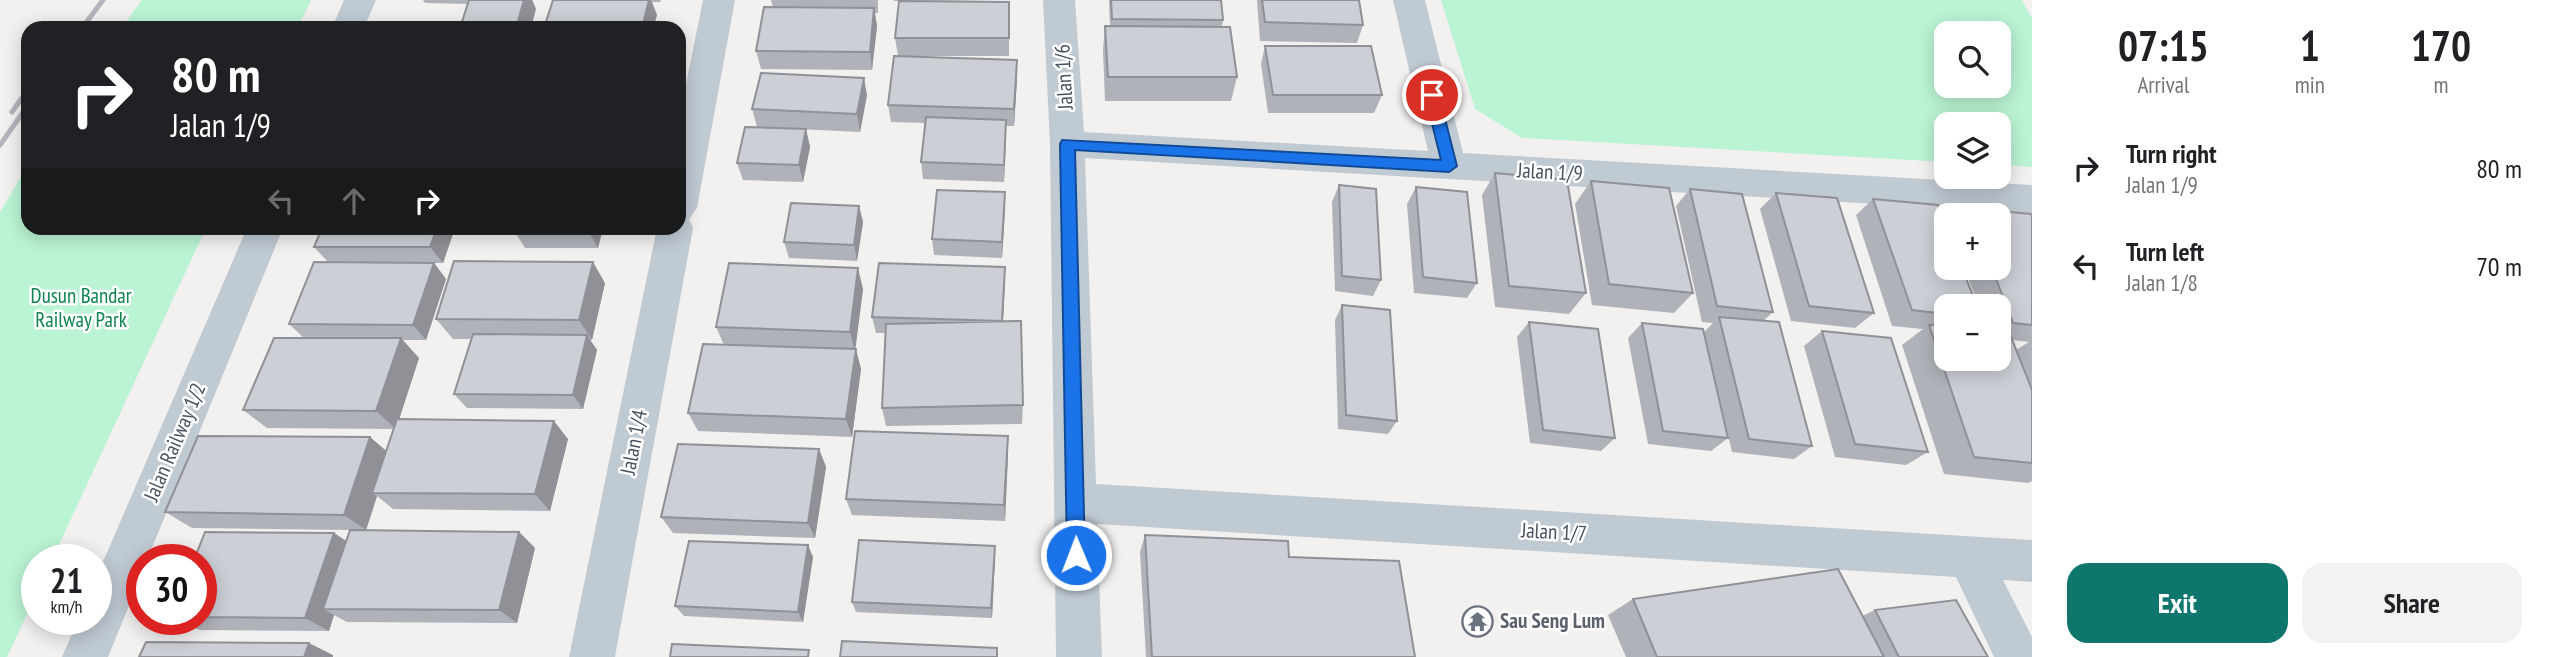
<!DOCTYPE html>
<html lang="en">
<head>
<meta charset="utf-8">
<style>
	:root { --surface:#fff; --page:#f2f2f2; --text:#202124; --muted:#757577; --accent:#0f766e }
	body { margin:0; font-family:"PT Sans Narrow",sans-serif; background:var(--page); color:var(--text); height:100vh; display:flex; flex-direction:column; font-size:26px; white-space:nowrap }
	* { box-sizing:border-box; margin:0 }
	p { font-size:23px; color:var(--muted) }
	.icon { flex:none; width:38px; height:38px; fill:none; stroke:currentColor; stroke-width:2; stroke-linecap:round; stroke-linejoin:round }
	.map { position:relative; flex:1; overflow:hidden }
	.sheet { display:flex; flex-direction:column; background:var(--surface); width:525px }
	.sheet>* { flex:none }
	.top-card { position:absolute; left:21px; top:21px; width:665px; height:214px; border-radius:21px; box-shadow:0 4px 18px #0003; background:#202124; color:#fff; overflow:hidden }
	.controls { position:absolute; left:1934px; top:21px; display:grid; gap:14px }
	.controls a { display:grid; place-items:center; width:77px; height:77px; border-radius:14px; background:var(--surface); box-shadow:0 4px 18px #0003; font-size:35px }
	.speed { position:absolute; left:21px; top:544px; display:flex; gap:14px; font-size:35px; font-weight:700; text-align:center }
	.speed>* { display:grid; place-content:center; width:91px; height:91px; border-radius:50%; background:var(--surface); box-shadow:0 4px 18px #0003; line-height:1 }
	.speed small { font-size:18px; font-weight:400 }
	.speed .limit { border:10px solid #d22; background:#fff; color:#111 }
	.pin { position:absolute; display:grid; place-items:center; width:60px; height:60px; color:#fff; margin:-30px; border:4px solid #fff; border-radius:50%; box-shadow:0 2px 7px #0007 }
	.me { position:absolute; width:77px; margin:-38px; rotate:359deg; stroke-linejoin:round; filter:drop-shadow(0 0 5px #0008) }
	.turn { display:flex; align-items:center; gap:24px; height:147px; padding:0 35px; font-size:32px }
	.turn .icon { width:91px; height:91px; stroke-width:2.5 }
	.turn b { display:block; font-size:49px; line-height:60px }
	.lanes { display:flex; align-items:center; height:66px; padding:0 35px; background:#0003; justify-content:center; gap:35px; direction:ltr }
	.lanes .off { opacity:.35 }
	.eta { display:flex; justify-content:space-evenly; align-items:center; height:119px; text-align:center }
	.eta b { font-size:42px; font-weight:800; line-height:49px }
	.cta { display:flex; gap:14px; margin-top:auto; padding:14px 35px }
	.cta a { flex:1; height:80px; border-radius:21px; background:var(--accent); color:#fff; font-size:28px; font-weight:800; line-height:80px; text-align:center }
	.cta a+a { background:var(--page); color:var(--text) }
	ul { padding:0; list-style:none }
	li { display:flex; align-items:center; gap:21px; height:98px; padding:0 35px }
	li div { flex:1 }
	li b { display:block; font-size:26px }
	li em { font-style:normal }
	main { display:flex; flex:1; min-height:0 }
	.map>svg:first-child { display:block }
	.green { fill:#bbf4d4; fill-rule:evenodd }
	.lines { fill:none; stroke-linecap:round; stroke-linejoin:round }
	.street { fill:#c0cad3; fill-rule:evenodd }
	.rail { stroke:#b2b5bb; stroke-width:5 }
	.wall { fill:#afb2b8; fill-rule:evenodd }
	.shaded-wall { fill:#8f9196 }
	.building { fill:#cccfd6; stroke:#8f9196; stroke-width:2 }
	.route { fill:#1a73e8; stroke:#114b97; stroke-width:2 }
	.labels { text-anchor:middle; stroke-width:5; stroke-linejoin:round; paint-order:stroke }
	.street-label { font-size:21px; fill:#465260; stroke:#fff }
	.park-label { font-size:21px; fill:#0e8450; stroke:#fff }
	.worship-label { font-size:21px; font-weight:bold; fill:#5b616d; stroke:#fff; text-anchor:start }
</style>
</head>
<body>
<main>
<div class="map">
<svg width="2032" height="657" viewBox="0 0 2032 657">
	<rect width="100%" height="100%" fill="#f3f0f0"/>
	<!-- green -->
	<path class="green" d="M142,0H311L298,28H121Z
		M1441,0H2022L2032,18V167L1999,165L1998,124H1946V162L1522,138L1475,109ZM1946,33H1998V86H1946Z
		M28,165V228H206L52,560H37V593L7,657H0V212Z"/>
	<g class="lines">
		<!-- street -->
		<path class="street" d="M344,0H376L364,28H332Z
			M703,0H735L697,208L689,219L693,228L615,657H569L657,228H679V119Z
			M1043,0H1075L1084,132L1428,151L1393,0H1425L1463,153L2032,185V213L1085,158L1096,484L2032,540V582L2003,580L2032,637V657H1994L1956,577L1097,524L1102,657H1056L1050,144Z
			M247,228H283L147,560H142V574L108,657H62L78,620H96V578Z"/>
		<!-- rail -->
		<path class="rail" d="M82,28L103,0
			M12,112L28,89
			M0,145L28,105"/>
	</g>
	<!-- wall -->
	<path class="wall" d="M423,0H532L536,9L468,4L425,3Z
		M553,0H661L660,2H652L657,15L653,28H544Z
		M771,0H878V13H875L877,26L872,70L761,69L756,51L773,7Z
		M894,0H987L902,1L1009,2V56H898L895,38L899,1H894Z
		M1109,0H1221L1223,20L1222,27L1237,77L1231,101H1105L1103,50L1105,26H1110Z
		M1257,0H1359L1363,25L1357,43L1260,41Z
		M1265,46L1382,95L1374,113H1268L1261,64Z
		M1017,78L1014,126H1006L1004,182L923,179L921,162L925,123L891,122L888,105Z
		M867,95L860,132L757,127L752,109Z
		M806,129L810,147L803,182L743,180L737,163Z
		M1495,173L1586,293L1569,314L1495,307L1482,195Z
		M1591,181L1693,293L1674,313L1592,305L1575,204Z
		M1339,185L1381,280L1373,296L1335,291L1332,202Z
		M1416,187L1477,283L1467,298L1414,293L1407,204Z
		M1690,189L1773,312L1763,321L1812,446L1794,459L1732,452L1704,332L1713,323L1702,322L1676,206Z
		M1005,192V209L1002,258L934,255L932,239Z
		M1776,193L1874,313L1855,328L1791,321L1760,209Z
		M1873,199L1946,306V359H1998V306H1979L1964,268H1998V215H1959L1968,208L2032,216V481L2028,483L1944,474L1902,345L1923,329L1892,326L1856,215ZM2012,340L2029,342L2016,350Z
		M859,206L863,222L857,261L789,258L784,242Z
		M455,228L443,263H434L446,279L426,340H402L419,358L399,419L568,439L550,511L393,509L377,496L366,530L519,532L535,548L517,623L347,622L334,615L329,631L200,630L176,620H201V560L334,533L346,541L350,530L192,528L165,512L370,437L386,451L394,429L267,428L243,410L304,338L289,324L328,262L314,247Z
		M603,228L598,248H525L515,232Z
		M1005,267L1003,321L1023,405L1022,424L886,426L882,408L885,333H876L872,317Z
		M605,283L592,340H590L597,350L583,409L467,408L454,394L471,339H453L436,319Z
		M863,289L855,349L861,369L852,437L698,431L688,413L724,345L716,327Z
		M1342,305L1397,421L1388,434L1338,429L1335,320Z
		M1529,322L1615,438L1601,451L1530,443L1517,337Z
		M1642,323L1728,438L1711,451L1648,444L1628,338Z
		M1822,331L1928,452L1906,465L1835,457L1804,346Z
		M819,449L826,467L815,538L673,533L661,517Z
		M1008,454L1005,521L852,515L846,499Z
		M1145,535L1289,557L1415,657H1146L1140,552Z
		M995,546V557L992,618L856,612L852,602Z
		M813,557L803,622L684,616L675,606Z
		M1633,599L1862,616L1875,610L1988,657H1626L1608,615Z"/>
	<!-- shaded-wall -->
	<path class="shaded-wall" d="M524,0H532L536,9L531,28H516Z
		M649,0H651L657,15L653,28H642Z
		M874,8L877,26L872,70L870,52Z
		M1017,60V78L1014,126V109Z
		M864,78L867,95L860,132L857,114Z
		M1006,120V137L1004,182V165Z
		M806,129L810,147L803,182L799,165Z
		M1005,192V209L1002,258V242Z
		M859,206L863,222L857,261L854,245Z
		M437,228H455L443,263L430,247Z
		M590,228H603L598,248L589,232Z
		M593,262L605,283L592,340L579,320Z
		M434,263L446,279L426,340L413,325Z
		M1005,267V283L1002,337V322Z
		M858,268L863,289L855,352L850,332Z
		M587,335L597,350L583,409L573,395Z
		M401,338L419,358L396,429L376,411Z
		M856,349L861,369L852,437L846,419Z
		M554,421L568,439L550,511L535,494Z
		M1008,436V454L1005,521L1004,505Z
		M370,437L391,455L372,493L377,496L366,530L344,515Z
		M819,449L826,467L815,538L808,523Z
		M519,532L535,548L517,623L499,610Z
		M334,533L357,548L323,609L334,615L329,631L305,618Z
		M808,545L813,557L803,622L798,612Z
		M995,546V557L992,618L991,608Z
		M309,643L333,655V657H304Z"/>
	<!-- building -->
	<path class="building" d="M469,0H524L516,28H460Z
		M553,0H649L642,28H544Z
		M1111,0H1221L1223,20L1112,19Z
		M1262,0H1359L1363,25L1265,22Z
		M899,1L1009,2V38H895Z
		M764,7L874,8L870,52L756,51Z
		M1105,26L1230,27L1237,77H1108Z
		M1265,46H1371L1382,95H1273Z
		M894,56L1017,60L1014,109L888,105Z
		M761,73L864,78L857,114L752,109Z
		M926,117L1006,120L1004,165L921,162Z
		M745,127L806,129L799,165L737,163Z
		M1495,173L1567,180L1586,293L1509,286Z
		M1591,181L1669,188L1693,293L1609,284Z
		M1339,185L1376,189L1381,280L1342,276Z
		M1416,187L1467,192L1477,283L1423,277Z
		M1690,189L1742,194L1773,312L1717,306Z
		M937,190L1005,192L1002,242L932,239Z
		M1776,193L1837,198L1874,313L1809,306Z
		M1873,199L1938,205L1946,225V268H1962L1977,306H1946V314L1912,310Z
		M791,203L859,206L854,245L784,242Z
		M1968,208L2031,214L2032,216V325L2013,323L1992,268H1998V215H1971Z
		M322,228H437L430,247H314Z
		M516,228H590L589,232H515Z
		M454,261L593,262L579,320L436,319Z
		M314,262L434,263L413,325L289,324Z
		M729,263L858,268L850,332L716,327Z
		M879,263L1005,267L1002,321L872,317Z
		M1342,305L1390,310L1397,421L1346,415Z
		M1719,317L1779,322L1812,446L1749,439Z
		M1021,321L1023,405L882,408L886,324Z
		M1529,322L1598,329L1615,438L1543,430Z
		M1642,323L1703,329L1728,438L1663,431Z
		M1929,325L1946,326V359H1998V331L2009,332L2032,390V463L1974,457Z
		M1822,331L1891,338L1928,452L1855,444Z
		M473,334L587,335L573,395L454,394Z
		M274,338H401L376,411L243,410Z
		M703,344L856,349L846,419L688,413Z
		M397,419L554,421L535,494L372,493Z
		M855,431L1008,436L1004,505L846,499Z
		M198,436L370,437L344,515L165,512Z
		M678,444L819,449L808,523L661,517Z
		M350,530L519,532L499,610L323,609Z
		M205,532L334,533L305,618L201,617V560H194Z
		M1145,535L1288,541L1289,557L1399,561L1415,657H1152Z
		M859,540L995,546L991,608L852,602Z
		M689,541L808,545L798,612L675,606Z
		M1838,569L1884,657H1657L1633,599Z
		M1956,600L1988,657H1899L1875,610Z
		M842,641L997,648V657H840Z
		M146,642L309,643L304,657H139Z
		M672,644L809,650L808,657H670Z"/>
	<!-- route -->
	<path class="route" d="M1432,90L1439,95L1457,166L1449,172L1075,150L1085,555L1083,561L1076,563L1070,561L1067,555L1060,144L1062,140L1441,160L1425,95Z"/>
	<!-- icons -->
	<defs>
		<symbol id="temple-ring" viewBox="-11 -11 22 22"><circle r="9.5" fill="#fff" stroke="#6b7280" stroke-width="1.5"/><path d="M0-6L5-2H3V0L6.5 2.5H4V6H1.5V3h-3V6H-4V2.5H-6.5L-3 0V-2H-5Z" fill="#6b7280"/></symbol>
	</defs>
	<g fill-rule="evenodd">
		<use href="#temple-ring" x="1460" y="604" width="35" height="35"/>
	</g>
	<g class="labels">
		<!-- street labels -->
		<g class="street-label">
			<text transform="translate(1064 77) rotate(-93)" y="7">Jalan 1/6</text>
			<text transform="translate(1550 172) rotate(3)" y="7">Jalan 1/9</text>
			<text transform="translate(175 442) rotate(-67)" y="7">Jalan Railway 1/2</text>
			<text transform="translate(634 442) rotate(-79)" y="7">Jalan 1/4</text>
			<text transform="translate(1554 532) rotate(3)" y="7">Jalan 1/7</text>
		</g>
		<!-- park labels -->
		<g class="park-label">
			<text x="81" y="303">Dusun Bandar<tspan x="81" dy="24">Railway Park</tspan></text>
		</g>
		<!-- worship labels -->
		<g class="worship-label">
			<text x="1500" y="628">Sau Seng Lum</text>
		</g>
	</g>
</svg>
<div class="controls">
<a><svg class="icon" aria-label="search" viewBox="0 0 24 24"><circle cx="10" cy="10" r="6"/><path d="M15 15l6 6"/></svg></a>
<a><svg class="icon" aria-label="layers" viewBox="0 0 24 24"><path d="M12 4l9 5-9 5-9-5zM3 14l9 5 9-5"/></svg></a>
<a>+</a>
<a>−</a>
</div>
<div class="speed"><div>21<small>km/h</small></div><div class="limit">30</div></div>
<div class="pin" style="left:1432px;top:95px;background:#d93025"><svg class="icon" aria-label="arrive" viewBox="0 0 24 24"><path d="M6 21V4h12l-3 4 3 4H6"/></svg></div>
<svg class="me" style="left:1076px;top:555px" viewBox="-20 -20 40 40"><circle r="17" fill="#1a73e8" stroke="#fff" stroke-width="3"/><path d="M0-11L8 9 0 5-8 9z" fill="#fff"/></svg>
<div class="top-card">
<div class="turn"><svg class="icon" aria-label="right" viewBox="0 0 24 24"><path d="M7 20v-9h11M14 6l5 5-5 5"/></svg><div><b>80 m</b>Jalan 1/9</div></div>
<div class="lanes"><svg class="icon off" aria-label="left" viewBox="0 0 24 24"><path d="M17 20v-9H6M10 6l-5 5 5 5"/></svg><svg class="icon off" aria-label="ahead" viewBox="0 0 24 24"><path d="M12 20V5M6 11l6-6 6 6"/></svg><svg class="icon" aria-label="right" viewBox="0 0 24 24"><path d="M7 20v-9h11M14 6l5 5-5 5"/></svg></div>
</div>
</div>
<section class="sheet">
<div class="eta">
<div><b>07:15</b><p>Arrival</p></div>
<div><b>1</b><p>min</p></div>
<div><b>170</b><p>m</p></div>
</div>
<ul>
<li><svg class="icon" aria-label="right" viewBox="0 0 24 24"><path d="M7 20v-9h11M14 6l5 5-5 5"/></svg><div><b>Turn right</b><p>Jalan 1/9</p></div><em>80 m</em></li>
<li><svg class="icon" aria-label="left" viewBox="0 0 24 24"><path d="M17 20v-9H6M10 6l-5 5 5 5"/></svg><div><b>Turn left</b><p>Jalan 1/8</p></div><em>70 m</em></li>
</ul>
<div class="cta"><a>Exit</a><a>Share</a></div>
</section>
</main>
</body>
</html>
